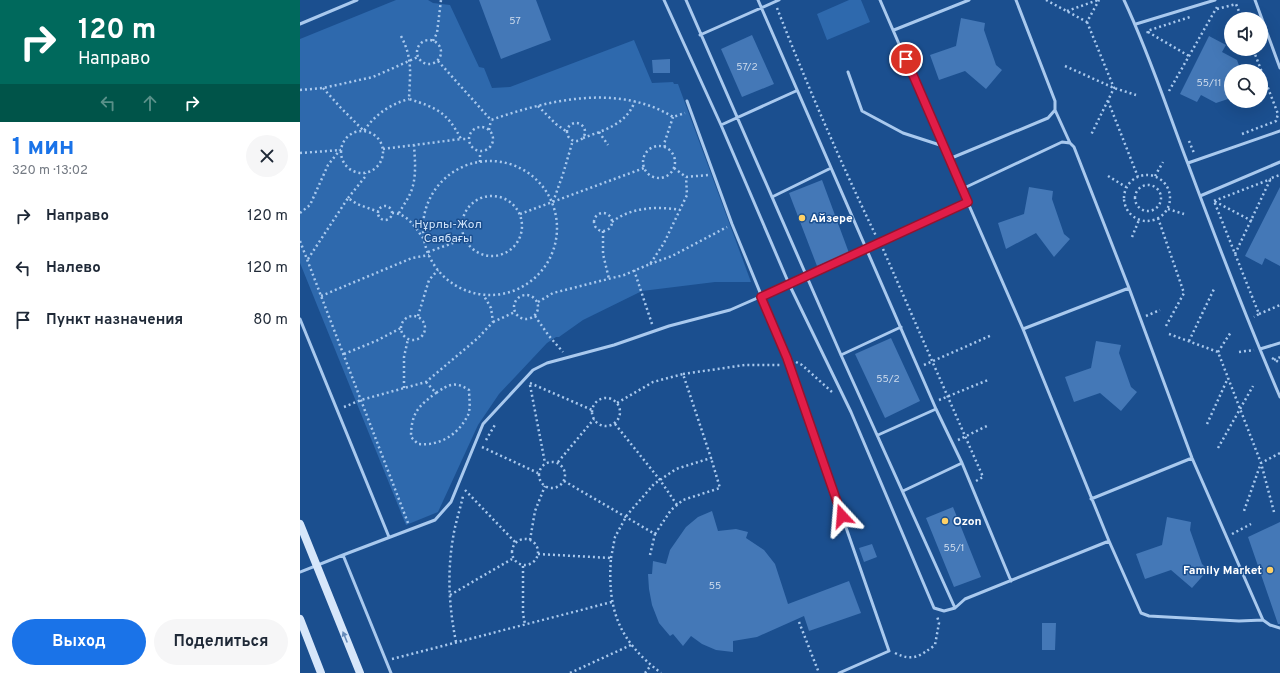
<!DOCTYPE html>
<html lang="ru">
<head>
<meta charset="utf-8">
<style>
	:root { --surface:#fff; --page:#f6f6f7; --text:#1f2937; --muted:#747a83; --accent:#1a73e8 }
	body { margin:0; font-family:Overpass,sans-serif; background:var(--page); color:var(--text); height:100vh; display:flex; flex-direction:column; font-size:15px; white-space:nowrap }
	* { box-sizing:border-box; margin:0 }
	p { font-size:13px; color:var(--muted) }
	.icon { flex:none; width:22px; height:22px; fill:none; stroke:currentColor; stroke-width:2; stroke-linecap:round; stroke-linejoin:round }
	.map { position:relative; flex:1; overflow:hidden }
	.drawer { display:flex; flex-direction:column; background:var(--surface); width:300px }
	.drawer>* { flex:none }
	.guide { background:#00695c; color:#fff; overflow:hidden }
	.fabs { position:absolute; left:924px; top:12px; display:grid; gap:8px }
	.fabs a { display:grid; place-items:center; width:44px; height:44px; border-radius:50%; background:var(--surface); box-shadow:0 4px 16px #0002; font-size:20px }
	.pin { position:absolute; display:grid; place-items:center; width:34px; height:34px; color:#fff; margin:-17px; border:2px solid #fff; border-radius:50%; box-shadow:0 1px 4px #0007 }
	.me { position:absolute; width:44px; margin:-22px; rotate:341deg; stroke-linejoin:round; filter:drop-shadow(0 0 3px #0008) }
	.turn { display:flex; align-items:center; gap:14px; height:84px; padding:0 12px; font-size:18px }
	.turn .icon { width:52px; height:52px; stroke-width:2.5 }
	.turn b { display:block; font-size:28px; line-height:34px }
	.lanes { display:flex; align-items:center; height:38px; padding:0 12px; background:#0003; justify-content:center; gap:20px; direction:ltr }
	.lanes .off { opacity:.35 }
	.round { display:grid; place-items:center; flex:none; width:42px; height:42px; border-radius:21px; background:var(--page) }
	.head { display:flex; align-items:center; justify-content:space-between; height:68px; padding:0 12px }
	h1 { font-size:24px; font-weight:700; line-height:30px; color:var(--accent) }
	.primary-button { display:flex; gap:8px; margin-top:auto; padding:8px 12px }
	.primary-button a { flex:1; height:46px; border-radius:24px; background:var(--accent); color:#fff; font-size:16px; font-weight:700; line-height:46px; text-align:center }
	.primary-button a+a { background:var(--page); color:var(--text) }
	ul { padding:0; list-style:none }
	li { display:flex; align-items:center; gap:12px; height:52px; padding:0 12px }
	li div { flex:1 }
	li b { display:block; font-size:15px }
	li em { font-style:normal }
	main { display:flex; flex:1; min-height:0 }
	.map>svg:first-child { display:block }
	.green { fill:#2e69ad }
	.building { fill:#4478b7 }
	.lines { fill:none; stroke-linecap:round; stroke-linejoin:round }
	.path { stroke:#a9c9ee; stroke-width:2.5; stroke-dasharray:2 3; stroke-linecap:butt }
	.service { stroke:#a9c9ee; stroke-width:3 }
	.secondary { stroke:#d6e6fa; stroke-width:8 }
	.oneway { fill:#668bba }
	.route-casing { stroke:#92132f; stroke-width:10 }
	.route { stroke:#e11d48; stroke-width:7 }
	.poi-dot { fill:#ffd166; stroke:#1b4f8f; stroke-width:1.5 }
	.labels { text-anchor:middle; stroke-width:3; stroke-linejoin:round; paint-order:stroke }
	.number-label { font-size:10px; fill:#d0dded }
	.poi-label { font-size:12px; font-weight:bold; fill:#fff; stroke:#1b4f8f; text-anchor:start }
	.park-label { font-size:12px; fill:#cfe3fa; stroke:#1b4f8f }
</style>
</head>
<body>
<main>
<section class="drawer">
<div class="guide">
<div class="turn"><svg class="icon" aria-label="right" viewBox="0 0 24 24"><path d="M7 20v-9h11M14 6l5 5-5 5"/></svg><div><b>120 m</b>Направо</div></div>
<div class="lanes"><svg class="icon off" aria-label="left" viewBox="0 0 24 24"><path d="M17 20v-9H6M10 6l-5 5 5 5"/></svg><svg class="icon off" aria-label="ahead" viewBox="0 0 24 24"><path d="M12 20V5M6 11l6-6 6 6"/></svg><svg class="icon" aria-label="right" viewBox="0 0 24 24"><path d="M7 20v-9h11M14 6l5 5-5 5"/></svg></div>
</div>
<div class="head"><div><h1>1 мин</h1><p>320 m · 13:02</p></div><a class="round"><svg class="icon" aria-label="close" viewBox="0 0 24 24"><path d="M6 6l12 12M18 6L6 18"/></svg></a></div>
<ul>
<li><svg class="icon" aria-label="right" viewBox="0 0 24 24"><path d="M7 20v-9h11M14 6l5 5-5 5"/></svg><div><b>Направо</b></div><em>120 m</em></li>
<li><svg class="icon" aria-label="left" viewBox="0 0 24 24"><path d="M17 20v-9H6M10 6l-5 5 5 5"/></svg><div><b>Налево</b></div><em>120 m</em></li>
<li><svg class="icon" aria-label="arrive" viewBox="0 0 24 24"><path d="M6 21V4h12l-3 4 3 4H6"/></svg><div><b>Пункт назначения</b></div><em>80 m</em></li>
</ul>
<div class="primary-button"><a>Выход</a><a>Поделиться</a></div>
</section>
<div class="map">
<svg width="980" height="673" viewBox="0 0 980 673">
	<rect width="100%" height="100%" fill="#1b4f8f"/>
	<!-- green -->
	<path class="green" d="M96,0H128L133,3L150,5L179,67L184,68L192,88L210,87L334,40L352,83L373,82L374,84H378L451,282H415L342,291L283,320L259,337H256L247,343L199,394L178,425L138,512L106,525L0,263V39Z
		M549,0H561L570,22L527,40L517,14Z"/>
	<!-- building -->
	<path class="building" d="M179,0H236L251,40L201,59Z
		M661,18L685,23L684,30L696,65L702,70L686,89L665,71L639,80L630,55L656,46Z
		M452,35L474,84L442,97L421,49Z
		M909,36L926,45L922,52L937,60L941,71H931V100L928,99L916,103L901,95L897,102L880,94Z
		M370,59V73H353L352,60Z
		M522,180L549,253L517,266L489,193Z
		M729,187L753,191L752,199L764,234L770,239L754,257L736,233L706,249L698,223L724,214Z
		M980,187V266L965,258L962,265L945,256Z
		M591,338L620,401L585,418L555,354Z
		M796,341L821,345L819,353L831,387L837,392L821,411L800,393L774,402L765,377L791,368Z
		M653,507L681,577L654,587L626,518Z
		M412,511L418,531L436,529L448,532L446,538L464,550L475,564L488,604L549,581L561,613L509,631L504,616L457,637L433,641V652L416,650L402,644L391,636L383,646L373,634L370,636L359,623L352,605L349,589L348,574H352L353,561L366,564L370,550L386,527L398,517Z
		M867,517L891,522L890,530L902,564L908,570L892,588L871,570L845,579L836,554L862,545Z
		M980,522V624H978L948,537Z
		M572,544L577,557L564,562L559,548Z
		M742,623H756L755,650H742Z"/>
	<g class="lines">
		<!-- path -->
		<path class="path" d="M746,0L787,22L799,0
			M477,8C507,85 540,161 576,236
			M917,9L936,4L942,19
			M767,11L798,0
			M787,22L814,88L791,135
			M848,32L889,56
			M848,33L847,31L890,17
			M101,36C113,59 110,73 109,99C137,108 147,112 161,139H168
			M117 52a12 12 0 1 1 24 0a12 12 0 1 1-24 0Z
			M133,41L137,33L141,0
			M138,61L191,120C248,100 318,83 373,117L385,113
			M765,66L814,88L836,95
			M23,88L41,108L64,131C75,114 91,104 109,99
			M0,90L23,88L73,77L118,57
			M869,91L917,7
			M808,101L838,177
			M238,106L256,124L267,132
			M267 132a9 9 0 1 1 18 0a9 9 0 1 1-18 0Z
			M169 139a12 12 0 1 1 24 0a12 12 0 1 1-24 0Z
			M189,130L191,120
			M41 152a21 21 0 1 1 42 0a21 21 0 1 1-42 0Z
			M299,132L308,145
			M942,134L976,121L978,114L953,49
			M283,138C304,130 326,125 335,101
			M889,141L894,153
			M343 162a16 16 0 1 1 32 0a16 16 0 1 1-32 0Z
			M365,147L364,144L373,117
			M83,149L161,139
			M0,153L41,150
			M123 228a67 67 0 1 1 134 0a67 67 0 1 1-134 0Z
			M180,162V152
			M374,168L386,177L408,175
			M824 198a23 23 0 1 1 46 0a23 23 0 1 1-46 0Z
			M808,176L826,187
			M855,176L863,162
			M835 198a13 13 0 1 1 26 0a13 13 0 1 1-26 0Z
			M162 226a30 30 0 1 1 60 0a30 30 0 1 1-60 0Z
			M48,198L65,177V173
			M914,201L971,179
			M253,202L263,174L273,140
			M78 213a7 7 0 1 1 14 0a7 7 0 1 1-14 0Z
			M868,209L884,214
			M294 222a9 9 0 1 1 18 0a9 9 0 1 1-18 0Z
			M0,213L10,205L28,165L40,150
			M92,213C107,213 115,227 123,238
			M99,213C102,207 107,201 110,194C117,179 115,161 114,145
			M220,214L344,168
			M858,218L884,293L866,326
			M952,221L914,201L959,314L954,317
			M312,222C331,207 357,206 380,210
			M303,231V254L309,279
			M832,237L839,220
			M0,241L108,523
			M583,249L683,477L676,481
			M128,252L164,239
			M935,254L971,178L980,175
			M8,259L48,198L57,204L79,212
			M350,264L372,256L427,227
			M334,270L352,324
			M214 307a12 12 0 1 1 24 0a12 12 0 1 1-24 0Z
			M21,296L112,258L129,255
			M238,302L253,293L324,275L350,264L364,243L387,195L386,177
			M959,314L980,305
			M101 328a12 12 0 1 1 24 0a12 12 0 1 1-24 0Z
			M118,316L129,280L138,270
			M235,316L249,336L263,352
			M846,316L860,310
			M193,322L215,312
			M869,334L918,352L961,463L944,511
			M889,341L914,289
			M918,352L931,332
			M939,352L954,350
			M44,354L76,341L101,328
			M972,358L980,363
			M974,360L980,357
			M496,362L502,365L532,392
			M624,365L692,335
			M383,374L445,365H482
			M126,382L136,393C149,384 155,381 169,390C169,397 171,408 168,415C158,435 140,446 118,444L111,437C111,414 118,406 136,393
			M230,383L292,410
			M230,385L245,463
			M104,388V357L108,339
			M292 412a14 14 0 1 1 28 0a14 14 0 1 1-28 0Z
			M639,400L688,380
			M44,407L61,400L126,382L178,338L193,322L191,308L184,296
			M315,424L360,480L377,505
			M907,424L928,378
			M186,440L196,423
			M658,440L689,425
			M182,447L238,473
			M918,448L953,386
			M239 475a13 13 0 1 1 26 0a13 13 0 1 1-26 0Z
			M258,462L294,419
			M264,481L355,534L350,555
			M165,490L216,543
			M974,512L961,463L980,453
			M355,534L371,510L383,500L420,488L411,458
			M932,534L951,524
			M212 552a13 13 0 1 1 26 0a13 13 0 1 1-26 0Z
			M230,540L235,511L245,486
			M238,554L311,558C307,610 319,641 361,673
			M311,558L315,537L327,515L354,484L376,469L411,458L383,374L353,382L317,403
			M223,566V614L225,624
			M150,595L212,559
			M499,622L519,673
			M156,642C149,607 147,573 153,538C155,524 160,510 163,496
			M595,653C613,662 620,656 635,645L639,623L637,616
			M92,659L312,602
			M270,673L331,645
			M345,673L351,665"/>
		<!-- service -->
		<path class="service" d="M386,0L541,355L655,608L665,599L809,541
			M458,0L636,409L662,463L711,581
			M580,0L643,146
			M824,0C849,53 867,109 888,164C917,242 947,320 980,397
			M955,0L980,68
			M0,24L57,0
			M836,24L915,0
			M594,30L669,0
			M400,35L479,0
			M548,72L562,111L603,133L643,146L668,203
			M387,101L432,224L487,358L589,651L539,673
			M755,110L770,143
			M421,125L496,91
			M649,159L748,118L755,110V101L716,0
			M888,163L980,131
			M662,189L762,142L770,143L774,147L829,288L723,329
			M900,196L980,162
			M472,197L531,168
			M0,319L89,537
			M960,349L980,343
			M541,355L601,327
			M578,435L636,409
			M603,491L662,463
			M791,499L892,458
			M43,555L135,520L151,502L183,424L233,370L247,363L314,345L369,326L430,310L489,284L421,125L364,0
			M0,572L43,555L91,673
			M655,608L644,611L634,608L551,412L489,284L668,203L723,329L809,541L841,613L849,616L939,621L963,620L892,458L829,288
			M963,620L970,625L980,628"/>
		<!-- secondary -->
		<path class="secondary" d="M0,524L60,673
			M0,619L21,673"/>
	</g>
	<!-- one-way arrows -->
	<defs><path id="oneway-solid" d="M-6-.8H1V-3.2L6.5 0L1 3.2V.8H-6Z"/></defs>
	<use class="oneway" href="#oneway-solid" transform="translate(45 637) rotate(-112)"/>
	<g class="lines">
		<defs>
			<path id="route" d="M542,516L487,358L461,297L668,202L606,59"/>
		</defs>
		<!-- route casing -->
		<use href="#route" class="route-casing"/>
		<!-- route -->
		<use href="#route" class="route"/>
	</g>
	<!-- markers -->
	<g class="poi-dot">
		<circle cx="502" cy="218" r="4"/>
		<circle cx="645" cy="521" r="4"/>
		<circle cx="970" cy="570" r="4"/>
	</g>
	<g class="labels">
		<!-- number labels -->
		<g class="number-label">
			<text x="215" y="24">57</text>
			<text x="447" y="70">57/2</text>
			<text x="909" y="86">55/11</text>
			<text x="588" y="382">55/2</text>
			<text x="654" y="551">55/1</text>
			<text x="415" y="589">55</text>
		</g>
		<!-- poi labels -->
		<g class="poi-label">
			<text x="510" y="222">Айзере</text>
			<text x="653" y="525">Ozon</text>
			<text x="962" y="574" text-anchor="end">Family Market</text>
		</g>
		<!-- park labels -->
		<g class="park-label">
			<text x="148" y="228">Нұрлы-Жол<tspan x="148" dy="14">Саябағы</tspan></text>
		</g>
	</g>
</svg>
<div class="fabs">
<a><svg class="icon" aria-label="sound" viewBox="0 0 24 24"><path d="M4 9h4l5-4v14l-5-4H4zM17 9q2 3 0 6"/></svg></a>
<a><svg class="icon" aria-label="search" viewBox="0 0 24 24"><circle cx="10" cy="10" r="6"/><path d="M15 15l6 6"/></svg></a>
</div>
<div class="pin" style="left:606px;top:59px;background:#d93025"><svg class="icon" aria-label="arrive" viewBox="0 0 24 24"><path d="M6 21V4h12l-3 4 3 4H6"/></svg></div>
<svg class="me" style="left:542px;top:516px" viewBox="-20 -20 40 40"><path d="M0-17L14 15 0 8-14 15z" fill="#e11d48" stroke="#fff" stroke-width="4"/></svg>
</div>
</main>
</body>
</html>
